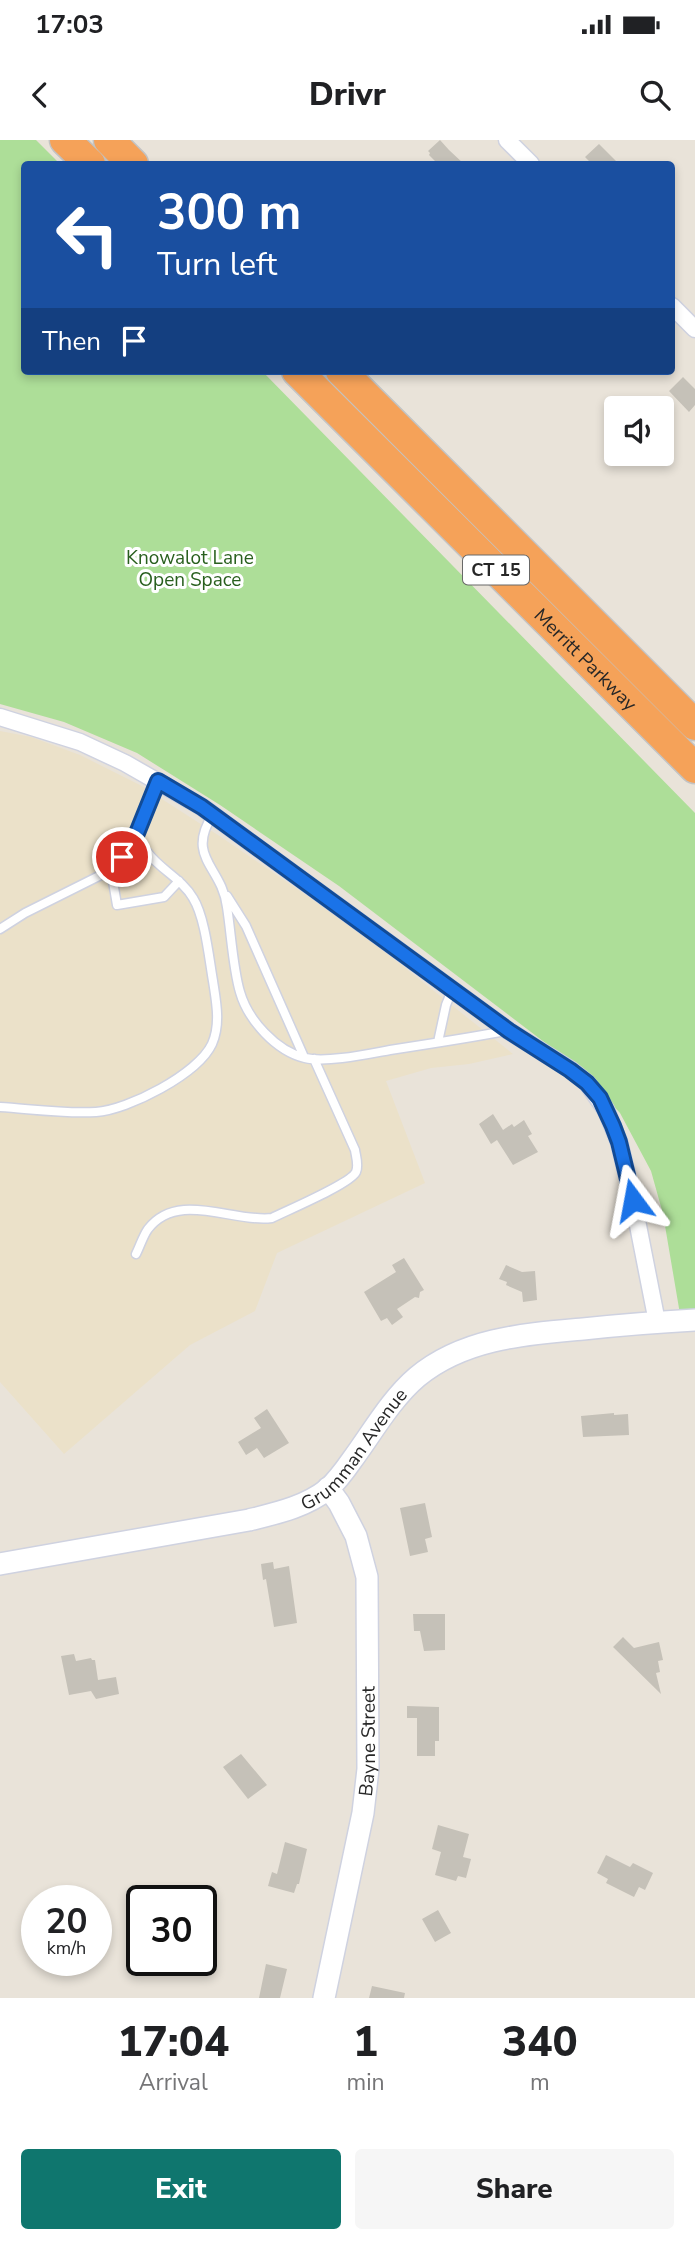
<!DOCTYPE html>
<html lang="en">
<head>
<meta charset="utf-8">
<style>
	:root { --surface:#fff; --page:#f6f6f6; --text:#202124; --muted:#757577; --accent:#0f766e }
	body { margin:0; font-family:"Nunito Sans",sans-serif; background:var(--page); color:var(--text); height:100vh; display:flex; flex-direction:column; font-size:26px; white-space:nowrap }
	* { box-sizing:border-box; margin:0 }
	p { font-size:23px; color:var(--muted) }
	.icon { flex:none; width:38px; height:38px; fill:none; stroke:currentColor; stroke-width:2; stroke-linecap:round; stroke-linejoin:round }
	.map { position:relative; height:1858px; overflow:hidden }
	.sheet { display:flex; flex-direction:column; background:var(--surface); flex:1 }
	.sheet>* { flex:none }
	.hud { position:absolute; left:21px; top:21px; width:654px; height:214px; border-radius:7px; box-shadow:0 4px 10px #0003; background:#1a4fa0; color:#fff; overflow:hidden }
	.fabs { position:absolute; left:604px; top:256px; display:grid; gap:14px }
	.fabs a { display:grid; place-items:center; width:70px; height:70px; border-radius:7px; background:var(--surface); box-shadow:0 4px 10px #0003; font-size:35px }
	.speed { position:absolute; left:21px; top:1745px; display:flex; gap:14px; font-size:35px; font-weight:700; text-align:center }
	.speed>* { display:grid; place-content:center; width:91px; height:91px; border-radius:50%; background:var(--surface); box-shadow:0 4px 10px #0003; line-height:1 }
	.speed small { font-size:18px; font-weight:400 }
	.speed .limit { border:4px solid #111; border-radius:10px; background:#fff; color:#111 }
	.pin { position:absolute; display:grid; place-items:center; width:60px; height:60px; color:#fff; margin:-30px; border:4px solid #fff; border-radius:50%; box-shadow:0 2px 7px #0007 }
	.me { position:absolute; width:77px; margin:-38px; rotate:347deg; stroke-linejoin:round; filter:drop-shadow(0 0 5px #0008) }
	.turn { display:flex; align-items:center; gap:24px; height:147px; padding:0 21px; font-size:32px }
	.turn .icon { width:91px; height:91px; stroke-width:2.5 }
	.turn b { display:block; font-size:49px; line-height:60px }
	.then { display:flex; align-items:center; height:66px; padding:0 21px; background:#0003; gap:14px; font-size:26px }
	.eta { display:flex; justify-content:space-evenly; align-items:center; height:119px; text-align:center }
	.eta b { font-size:42px; font-weight:800; line-height:49px }
	.action { display:flex; gap:14px; margin-top:auto; padding:14px 21px }
	.action a { flex:1; height:80px; border-radius:7px; background:var(--accent); color:#fff; font-size:28px; font-weight:800; line-height:80px; text-align:center }
	.action a+a { background:var(--page); color:var(--text) }
	.status { display:flex; justify-content:space-between; align-items:center; height:49px; padding:0 35px; background:var(--surface); direction:ltr }
	.status svg { height:19px; fill:currentColor }
	header { display:flex; justify-content:space-between; align-items:center; height:91px; padding:0 21px; background:var(--surface); font-size:32px; font-weight:800 }
	.map>svg:first-child { display:block }
	.education { fill:#ebe1c9 }
	.green { fill:#adde98 }
	.building { fill:#c5c1b8 }
	.lines { fill:none; stroke-linecap:round; stroke-linejoin:round }
	.service-casing { stroke:#cfd2e0; stroke-width:11 }
	.minor-casing { stroke:#cfd2e0; stroke-width:19 }
	.tertiary-casing { stroke:#cfd2e0; stroke-width:24 }
	.motorway-casing { stroke:#c3c3c3; stroke-width:33 }
	.service { stroke:#fff; stroke-width:8 }
	.minor { stroke:#fff; stroke-width:16 }
	.tertiary { stroke:#fff; stroke-width:21 }
	.motorway { stroke:#f5a259; stroke-width:30 }
	.route-casing { stroke:#114b97; stroke-width:18 }
	.route { stroke:#1a73e8; stroke-width:12 }
	.labels { text-anchor:middle; stroke-width:6; stroke-linejoin:round; paint-order:stroke }
	.shield { fill:#fff; stroke:#686868; stroke-width:2 }
	.shield-label { font-size:18px; font-weight:bold; fill:#272727 }
	.park-label { font-size:19px; fill:#285f1d; stroke:#fff }
	.street-label { font-size:19px; fill:#272727; stroke:#fff }
</style>
</head>
<body>
<div class="status"><b>17:03</b><svg viewBox="0 0 49 12"><path d="M0 12V9h3v3zM5 12V6h3v6zM10 12V3h3v9zM15 12V0h3v12zM26 1h20v11H26zM47 4h2v5h-2z"/></svg></div>
<header><svg class="icon" aria-label="back" viewBox="0 0 24 24"><path d="M15 5l-7 7 7 7"/></svg>Drivr<svg class="icon" aria-label="search" viewBox="0 0 24 24"><circle cx="10" cy="10" r="6"/><path d="M15 15l6 6"/></svg></header>
<div class="map">
<svg width="695" height="1858" viewBox="0 0 695 1858">
	<rect width="100%" height="100%" fill="#e9e3d9"/>
	<!-- education -->
	<path class="education" d="M0,591L31,597L80,615L140,645L221,697L360,792L513,914L469,924L431,928L386,941L425,1043L277,1113L255,1171L190,1205L64,1314L0,1242Z"/>
	<!-- green -->
	<path class="green" d="M0,0H36L60,24H24V231H262L695,673V1180H681L663,1074L651,1031L620,973L577,927L339,746L220,665L137,613L64,582L0,564Z"/>
	<!-- building -->
	<path class="building" d="M440,0L449,10L464,24H438L429,15L430,13L428,11Z
		M599,4L619,24H592L585,17Z
		M683,237L695,249V265L689,272L669,251Z
		M493,974L503,990L512,984L514,987L524,980L532,994L528,996L538,1012L513,1025L497,1000L491,1004L479,984Z
		M404,1118L424,1150L420,1152L419,1158L415,1157L397,1169L403,1177L392,1185L387,1178L381,1181L364,1152L396,1132L392,1125Z
		M506,1125L522,1132L535,1131L537,1160L523,1162L522,1152L506,1145L507,1142L499,1139Z
		M267,1269L289,1303L264,1318L257,1308L246,1315L238,1302L261,1288L254,1278Z
		M614,1273V1275L628,1274L629,1295L583,1297L581,1276Z
		M425,1363L432,1397L425,1399L428,1412L410,1416L400,1368Z
		M273,1422L274,1429L289,1426L297,1483L274,1487L266,1439L263,1440L261,1424Z
		M413,1474H445V1510L424,1511L420,1491H414Z
		M623,1497L634,1508L659,1502L663,1520L658,1521L660,1532L656,1533L661,1554L613,1507Z
		M74,1514L76,1521L91,1518L92,1520H95L98,1540L116,1537L119,1554L96,1559L91,1551L69,1555L61,1516Z
		M407,1566L439,1567V1601H435V1616H417V1578H407Z
		M241,1614L267,1645L248,1659L223,1627Z
		M438,1685L469,1694L463,1717L471,1719L466,1738L458,1736L456,1741L435,1735L441,1712L432,1709Z
		M285,1702L307,1709L299,1744H297L294,1753L268,1746L272,1732L277,1734Z
		M606,1715L630,1727L633,1723L653,1733L645,1750L639,1747L634,1757L606,1743L608,1739L597,1733Z
		M438,1770L451,1793L435,1802L422,1779Z
		M266,1824L287,1829L280,1858H259Z
		M372,1846L405,1853L404,1858H369Z"/>
	<g class="lines">
		<defs>
			<path id="service" d="M213,674C185,718 222,726 227,767C231,792 233,829 240,852C248,880 276,911 305,918C327,923 368,914 390,910C429,904 468,898 506,891
				M111,730L117,765L164,757L179,741
				M227,756L246,786L304,917
				M0,789L25,773L111,730L133,703L158,641
				M438,902L446,865L452,850
				M0,967C31,969 65,974 96,972C128,970 198,934 212,904C221,884 216,861 213,841C209,818 205,777 193,758C182,739 161,730 148,713C143,708 140,701 137,695
				M136,1114C140,1106 143,1096 148,1089C178,1050 233,1083 272,1078C288,1070 350,1044 356,1032C359,1025 356,1017 355,1010L314,919"/>
			<path id="minor" d="M507,0L531,24
				M672,166L695,189
				M0,577L80,602L125,623L202,667L509,891L571,930L587,943L606,970L619,1002L633,1060L657,1182"/>
			<g id="tertiary">
				<path id="s1" d="M0,1424L249,1380C277,1373 305,1367 328,1349C337,1341 345,1330 352,1320C372,1293 391,1259 417,1237C464,1198 526,1194 583,1189C621,1185 658,1182 695,1180"/>
				<path id="s2" d="M324,1858L363,1673L368,1629L367,1437L356,1396L339,1363L328,1348"/>
			</g>
			<g id="motorway">
				<path d="M65,0L90,24"/>
				<path d="M109,0L133,24"/>
				<path id="s3" d="M297,231L695,628"/>
				<path d="M341,231L695,585"/>
			</g>
		</defs>
		<!-- service casing -->
		<use href="#service" class="service-casing"/>
		<!-- minor casing -->
		<use href="#minor" class="minor-casing"/>
		<!-- tertiary casing -->
		<use href="#tertiary" class="tertiary-casing"/>
		<!-- motorway casing -->
		<use href="#motorway" class="motorway-casing"/>
		<!-- service -->
		<use href="#service" class="service"/>
		<!-- minor -->
		<use href="#minor" class="minor"/>
		<!-- tertiary -->
		<use href="#tertiary" class="tertiary"/>
		<!-- motorway -->
		<use href="#motorway" class="motorway"/>
	</g>
	<g class="lines">
		<defs>
			<path id="route" d="M122,717L133,703L158,641L202,667L509,891L570,930L587,943L600,958L613,986L619,1002L633,1060"/>
		</defs>
		<!-- route casing -->
		<use href="#route" class="route-casing"/>
		<!-- route -->
		<use href="#route" class="route"/>
	</g>
	<g class="labels">
		<!-- shield labels -->
		<rect class="shield" x="463" y="415.5" width="66" height="29" rx="5"/>
		<g class="shield-label">
			<text x="496" y="436">CT 15</text>
		</g>
		<!-- park labels -->
		<g class="park-label">
			<text x="190" y="424">Knowalot Lane<tspan x="190" dy="22">Open Space</tspan></text>
		</g>
		<!-- street labels -->
		<g class="street-label">
			<text dy="7" stroke="none"><textPath href="#s3" startOffset="408">Merritt Parkway</textPath></text>
			<text dy="7" stroke="none"><textPath href="#s1" startOffset="385">Grumman Avenue</textPath></text>
			<text dy="7" stroke="none"><textPath href="#s2" startOffset="261">Bayne Street</textPath></text>
		</g>
	</g>
</svg>
<div class="fabs">
<a><svg class="icon" aria-label="sound" viewBox="0 0 24 24"><path d="M4 9h4l5-4v14l-5-4H4zM17 9q2 3 0 6"/></svg></a>
</div>
<div class="speed"><div>20<small>km/h</small></div><div class="limit">30</div></div>
<div class="pin" style="left:122px;top:717px;background:#d93025"><svg class="icon" aria-label="arrive" viewBox="0 0 24 24"><path d="M6 21V4h12l-3 4 3 4H6"/></svg></div>
<svg class="me" style="left:633px;top:1060px" viewBox="-20 -20 40 40"><path d="M0-17L14 15 0 8-14 15z" fill="#1a73e8" stroke="#fff" stroke-width="4"/></svg>
<div class="hud">
<div class="turn"><svg class="icon" aria-label="left" viewBox="0 0 24 24"><path d="M17 20v-9H6M10 6l-5 5 5 5"/></svg><div><b>300 m</b>Turn left</div></div>
<div class="then">Then<svg class="icon" aria-label="arrive" viewBox="0 0 24 24"><path d="M6 21V4h12l-3 4 3 4H6"/></svg></div>
</div>
</div>
<section class="sheet">
<div class="eta">
<div><b>17:04</b><p>Arrival</p></div>
<div><b>1</b><p>min</p></div>
<div><b>340</b><p>m</p></div>
</div>
<div class="action"><a>Exit</a><a>Share</a></div>
</section>
</body>
</html>
